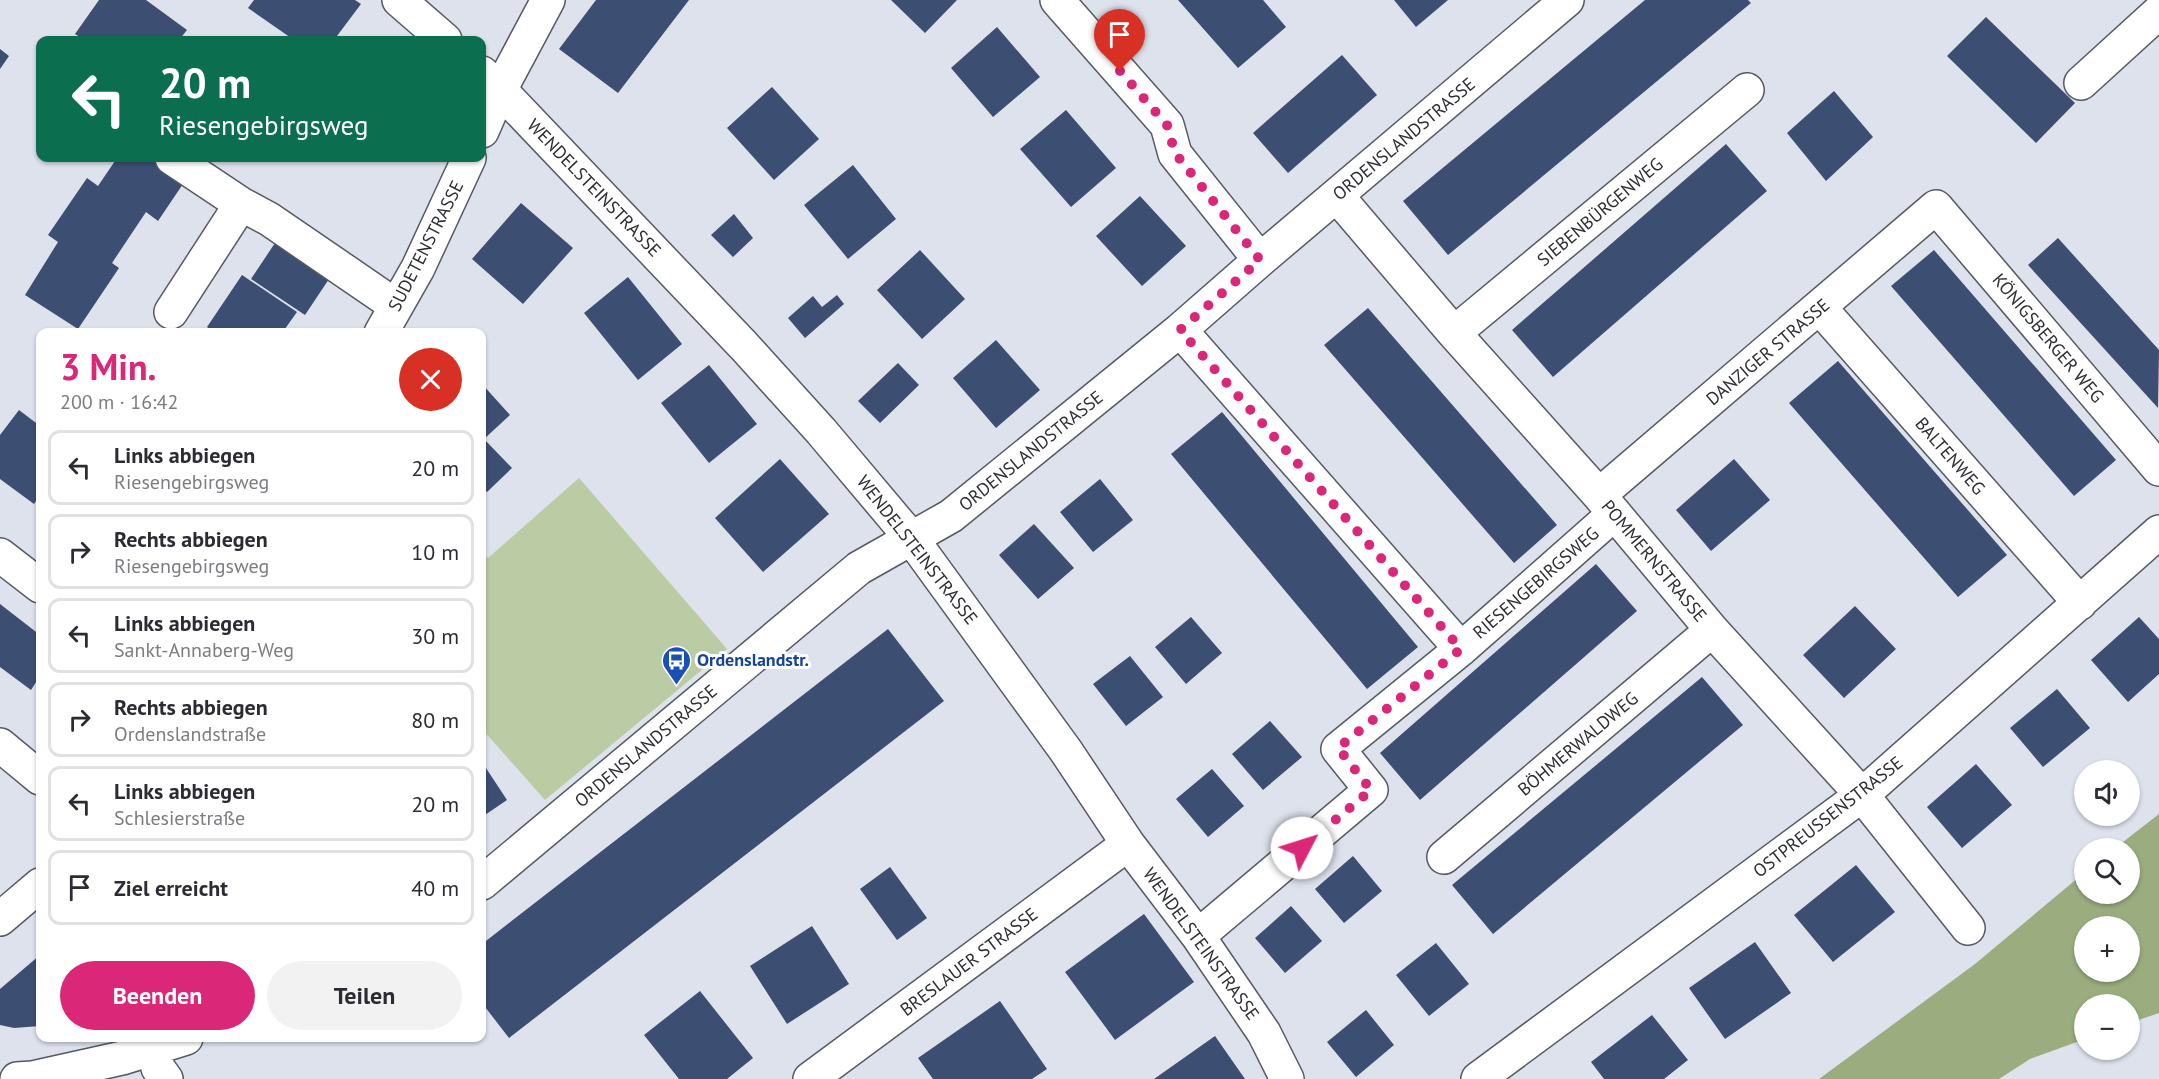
<!DOCTYPE html>
<html lang="de">
<head>
<meta charset="utf-8">
<style>
	:root { --surface:#fff; --page:#f2f2f3; --text:#2b2b33; --muted:#7c7c81; --line:#e1e1e2; --accent:#db2777 }
	body { margin:0; font-family:"PT Sans",sans-serif; background:var(--page); color:var(--text); height:100vh; display:flex; flex-direction:column; font-size:22px; white-space:nowrap }
	* { box-sizing:border-box; margin:0 }
	p { font-size:20px; color:var(--muted) }
	.icon { flex:none; width:33px; height:33px; fill:none; stroke:currentColor; stroke-width:2; stroke-linecap:round; stroke-linejoin:round }
	.map { position:relative; flex:1; overflow:hidden }
	.side { position:absolute; left:36px; top:328px; width:450px; height:714px; display:flex; flex-direction:column; background:var(--surface); border-radius:12px; box-shadow:0 2px 4px #0004 }
	.side>* { flex:none }
	.banner { position:absolute; left:36px; top:36px; width:450px; height:126px; border-radius:12px; box-shadow:0 2px 4px #0004; background:#0b6e4f; color:#fff; overflow:hidden }
	.buttons { position:absolute; left:2074px; top:760px; display:grid; gap:12px }
	.buttons a { display:grid; place-items:center; width:66px; height:66px; border-radius:50%; background:var(--surface); box-shadow:0 2px 4px #0004; font-size:30px }
	.pin { position:absolute; display:grid; place-items:center; width:51px; height:51px; color:#fff; margin:-62px -26px; border-radius:50% 50% 50% 0; rotate:-45deg; box-shadow:0 0 6px #0007 }
	.pin .icon { rotate:45deg }
	.me { position:absolute; width:66px; margin:-33px; rotate:50deg; stroke-linejoin:round; filter:drop-shadow(0 0 4px #0008) }
	.turn { display:flex; align-items:center; gap:21px; height:126px; padding:0 24px; font-size:27px }
	.turn .icon { width:78px; height:78px; stroke-width:2.5 }
	.turn b { display:block; font-size:42px; line-height:51px }
	.round { display:grid; place-items:center; flex:none; width:63px; height:63px; border-radius:32px; background:var(--page) }
	.summary { display:flex; align-items:center; justify-content:space-between; height:102px; padding:0 24px }
	h1 { font-size:36px; font-weight:800; line-height:45px; color:var(--accent) }
	.primary-button { display:flex; gap:12px; margin-top:auto; padding:12px 24px }
	.primary-button a { flex:1; height:69px; border-radius:36px; background:var(--accent); color:#fff; font-size:24px; font-weight:800; line-height:69px; text-align:center }
	.primary-button a+a { background:var(--page); color:var(--text) }
	ul { padding:0; list-style:none }
	li { display:flex; align-items:center; gap:18px; height:75px; margin:0 12px 9px; padding:0 12px; border:3px solid var(--line); border-radius:12px }
	li div { flex:1 }
	li b { display:block; font-size:22px }
	li em { font-style:normal }
	.map>svg:first-child { display:block }
	.green { fill:#bbcba4 }
	.forest { fill:#9bad7f; fill-rule:evenodd }
	.building { fill:#3d4e73 }
	.lines { fill:none; stroke-linecap:round; stroke-linejoin:round }
	.minor-casing { stroke:#555962; stroke-width:36 }
	.minor { stroke:#fff; stroke-width:33 }
	.route { stroke:#db2777; stroke-width:10; stroke-dasharray:0 18 }
	.labels { text-anchor:middle; stroke-width:6; stroke-linejoin:round; paint-order:stroke }
	.street-label { font-size:18px; fill:#2b2d31; stroke:#fff }
	.transit-label { font-size:18px; font-weight:bold; fill:#164399; stroke:#fff; text-anchor:start }
</style>
</head>
<body>
<div class="map">
<svg width="2159" height="1079" viewBox="0 0 2159 1079">
	<rect width="100%" height="100%" fill="#dde2ec"/>
	<!-- green -->
	<path class="green" d="M579,478L727,649L545,800L482,729V554L488,558Z"/>
	<!-- forest -->
	<path class="forest" d="M2159,814V1013L2130,1023V1005H2085V1039L2030,1059L1999,1079H1819L1975,964L2085,872V894H2130V849H2114ZM2085,927H2130V972H2085Z"/>
	<!-- building -->
	<path class="building" d="M99,0H146L187,30L179,40H85L75,34Z
		M254,0H355L361,4L334,40H294L248,8Z
		M596,0H689L618,93L559,49Z
		M891,0H957L925,33Z
		M1178,0H1263L1286,27L1238,68Z
		M1394,0H1448L1416,27Z
		M1645,0H1748L1751,3L1448,255L1403,201Z
		M1986,17L2075,103L2036,143L1947,56Z
		M997,27L1040,77L993,117L951,68Z
		M0,49L9,56L0,69Z
		M1342,55L1377,95L1288,173L1253,133Z
		M772,87L819,139L774,180L727,128Z
		M1834,91L1873,137L1826,181L1787,133Z
		M1066,110L1116,168L1071,207L1020,149Z
		M1726,144L1767,191L1553,377L1512,330Z
		M117,158H156L187,178L158,221L146,212L112,263L119,268L78,329L25,295L58,242L48,235L87,178L98,186Z
		M853,165L896,219L848,259L804,205Z
		M1140,196L1186,246L1142,286L1096,236Z
		M521,203L573,248L523,304L472,259Z
		M734,214L753,238L733,257L711,235Z
		M281,234L335,270L305,315L251,279Z
		M2058,238L2159,350L2158,408L2028,265Z
		M920,250L965,299L922,339L877,290Z
		M1934,250L2116,460L2074,496L1891,286Z
		M242,275L297,312L282,333H215L207,327Z
		M628,277L682,344L638,380L584,313Z
		M837,295L844,304L805,338L788,318L813,296L822,307Z
		M1368,308L1557,525L1514,563L1324,345Z
		M996,340L1040,390L996,428L953,378Z
		M1838,361L2007,555L1958,597L1789,403Z
		M898,363L919,385L880,423L858,401Z
		M709,365L757,424L709,463L661,403Z
		M482,384L510,415L484,439L512,468L487,492L482,486Z
		M19,410L40,426V495L34,504L0,479V435Z
		M1222,412L1418,647L1367,689L1171,454Z
		M780,459L829,514L763,572L715,518Z
		M1734,459L1770,500L1711,551L1676,510Z
		M1100,479L1133,520L1093,552L1060,512Z
		M1034,524L1074,568L1038,599L999,555Z
		M1596,564L1637,611L1420,800L1380,753Z
		M0,604L40,635V676L31,690L0,667Z
		M1855,606L1896,649L1844,698L1803,655Z
		M1191,617L1222,653L1186,684L1155,647Z
		M2139,617L2159,639V674L2128,702L2091,660Z
		M888,629L944,701L509,1038L482,1003V944Z
		M1130,656L1163,697L1126,726L1093,684Z
		M1702,677L1743,725L1493,934L1452,885Z
		M2057,689L2090,728L2043,767L2010,728Z
		M1270,721L1302,757L1263,790L1232,754Z
		M482,762L507,800L482,817Z
		M1976,764L2012,805L1962,848L1927,807Z
		M1212,769L1244,806L1208,837L1176,799Z
		M1353,856L1382,891L1344,923L1315,889Z
		M1856,865L1895,912L1833,962L1794,915Z
		M890,867L927,918L897,940L860,889Z
		M1291,906L1322,941L1285,973L1255,938Z
		M1144,914L1194,982L1115,1040L1065,972Z
		M812,926L849,984L787,1024L750,966Z
		M1755,942L1791,993L1725,1039L1689,988Z
		M1436,943L1469,984L1429,1016L1396,975Z
		M40,955V1026L14,1028L0,1025V989Z
		M700,991L753,1058L727,1079H679L644,1035Z
		M1000,1001L1047,1069L1032,1079H933L918,1058Z
		M1366,1010L1394,1045L1356,1077L1327,1042Z
		M1652,1015L1688,1060L1664,1079H1604L1591,1062Z
		M1215,1036L1245,1079H1154Z"/>
	<g class="lines">
		<defs>
			<path id="minor" d="M399,0L445,40
				M1057,0L1167,125L1175,154L1260,260
				M482,73L500,90L744,346L821,431L912,539L1066,751L1128,844L1198,936L1264,1033L1287,1079
				M2081,83L2159,12
				M482,131L500,90L548,0
				M172,158L241,204L269,219L396,306
				M1337,196L1454,333L1599,495L1712,630L1862,795L1968,928
				M1820,308L2080,603
				M171,312L241,204
				M1180,330L1461,649
				M381,333L418,268L469,158
				M1454,333L1747,90
				M1599,495L1936,207L2159,469
				M0,555L40,586
				M0,745L40,778
				M1444,857L1712,630
				M482,883L859,568L951,516L1180,330L1260,260L1567,0
				M0,919L40,885
				M1198,936L1371,790L1338,749L1461,649L1614,514
				M154,1049L158,1068L166,1079
				M17,1079L32,1078L122,1058L186,1038
				M810,1079L1128,844
				M1478,1079L1862,795L2159,532"/>
		</defs>
		<!-- minor casing -->
		<use href="#minor" class="minor-casing"/>
		<!-- minor -->
		<use href="#minor" class="minor"/>
	</g>
	<g class="lines">
		<!-- route -->
		<path class="route" d="M1120,71L1167,125L1175,153L1260,260L1180,330L1461,649L1338,748L1371,790L1302,848"/>
	</g>
	<!-- icons -->
	<defs>
		<symbol id="bus-pin" viewBox="-11 -11 22 30"><path d="M0 17L-7.5 6A9.5 9.5 0 1 1 7.5 6Z" fill="#1a4fb4" stroke="#fff"/><path d="M-5-6H5V4H4V6H2V4H-2V6H-4V4H-5ZM-3.5-4V0h7V-4ZM-3.5 1.2v1.5H-2V1.2ZM2 1.2v1.5H3.5V1.2Z" fill="#fff"/></symbol>
	</defs>
	<g fill-rule="evenodd">
		<use href="#bus-pin" x="660" y="644" width="33" height="45"/>
	</g>
	<g class="labels">
		<!-- street labels -->
		<g class="street-label">
			<text transform="translate(1404 139) rotate(-40)" y="6">ORDENSLANDSTRASSE</text>
			<text transform="translate(594 188) rotate(46)" y="6">WENDELSTEINSTRASSE</text>
			<text transform="translate(1600 212) rotate(-40)" y="6">SIEBENBÜRGENWEG</text>
			<text transform="translate(426 246) rotate(-63)" y="6">SUDETENSTRASSE</text>
			<text transform="translate(2048 338) rotate(50)" y="6">KÖNIGSBERGER WEG</text>
			<text transform="translate(1768 352) rotate(-40)" y="6">DANZIGER STRASSE</text>
			<text transform="translate(1031 451) rotate(-39)" y="6">ORDENSLANDSTRASSE</text>
			<text transform="translate(1950 456) rotate(49)" y="6">BALTENWEG</text>
			<text transform="translate(917 550) rotate(52)" y="6">WENDELSTEINSTRASSE</text>
			<text transform="translate(1654 561) rotate(50)" y="6">POMMERNSTRASSE</text>
			<text transform="translate(1536 583) rotate(-41)" y="6">RIESENGEBIRGSWEG</text>
			<text transform="translate(1578 744) rotate(-40)" y="6">BÖHMERWALDWEG</text>
			<text transform="translate(646 746) rotate(-40)" y="6">ORDENSLANDSTRASSE</text>
			<text transform="translate(1828 817) rotate(-38)" y="6">OSTPREUSSENSTRASSE</text>
			<text transform="translate(1201 944) rotate(54)" y="6">WENDELSTEINSTRASSE</text>
			<text transform="translate(969 962) rotate(-37)" y="6">BRESLAUER STRASSE</text>
		</g>
		<!-- transit labels -->
		<g class="transit-label">
			<text x="697" y="666">Ordenslandstr.</text>
		</g>
	</g>
</svg>
<div class="buttons">
<a><svg class="icon" aria-label="sound" viewBox="0 0 24 24"><path d="M4 9h4l5-4v14l-5-4H4zM17 9q2 3 0 6"/></svg></a>
<a><svg class="icon" aria-label="search" viewBox="0 0 24 24"><circle cx="10" cy="10" r="6"/><path d="M15 15l6 6"/></svg></a>
<a>+</a>
<a>−</a>
</div>
<div class="pin" style="left:1120px;top:71px;background:#d93025"><svg class="icon" aria-label="arrive" viewBox="0 0 24 24"><path d="M6 21V4h12l-3 4 3 4H6"/></svg></div>
<svg class="me" style="left:1302px;top:848px" viewBox="-20 -20 40 40"><circle r="19" fill="#fff"/><path d="M0-13L10 11 0 6-10 11z" fill="#db2777"/></svg>
<div class="banner">
<div class="turn"><svg class="icon" aria-label="left" viewBox="0 0 24 24"><path d="M17 20v-9H6M10 6l-5 5 5 5"/></svg><div><b>20 m</b>Riesengebirgsweg</div></div>
</div>
<section class="side">
<div class="summary"><div><h1>3 Min.</h1><p>200 m · 16:42</p></div><a class="round" style="background:#d93025;color:#fff"><svg class="icon" aria-label="close" viewBox="0 0 24 24"><path d="M6 6l12 12M18 6L6 18"/></svg></a></div>
<ul>
<li><svg class="icon" aria-label="left" viewBox="0 0 24 24"><path d="M17 20v-9H6M10 6l-5 5 5 5"/></svg><div><b>Links abbiegen</b><p>Riesengebirgsweg</p></div><em>20 m</em></li>
<li><svg class="icon" aria-label="right" viewBox="0 0 24 24"><path d="M7 20v-9h11M14 6l5 5-5 5"/></svg><div><b>Rechts abbiegen</b><p>Riesengebirgsweg</p></div><em>10 m</em></li>
<li><svg class="icon" aria-label="left" viewBox="0 0 24 24"><path d="M17 20v-9H6M10 6l-5 5 5 5"/></svg><div><b>Links abbiegen</b><p>Sankt-Annaberg-Weg</p></div><em>30 m</em></li>
<li><svg class="icon" aria-label="right" viewBox="0 0 24 24"><path d="M7 20v-9h11M14 6l5 5-5 5"/></svg><div><b>Rechts abbiegen</b><p>Ordenslandstraße</p></div><em>80 m</em></li>
<li><svg class="icon" aria-label="left" viewBox="0 0 24 24"><path d="M17 20v-9H6M10 6l-5 5 5 5"/></svg><div><b>Links abbiegen</b><p>Schlesierstraße</p></div><em>20 m</em></li>
<li><svg class="icon" aria-label="arrive" viewBox="0 0 24 24"><path d="M6 21V4h12l-3 4 3 4H6"/></svg><div><b>Ziel erreicht</b></div><em>40 m</em></li>
</ul>
<div class="primary-button"><a>Beenden</a><a>Teilen</a></div>
</section>
</div>
</body>
</html>
